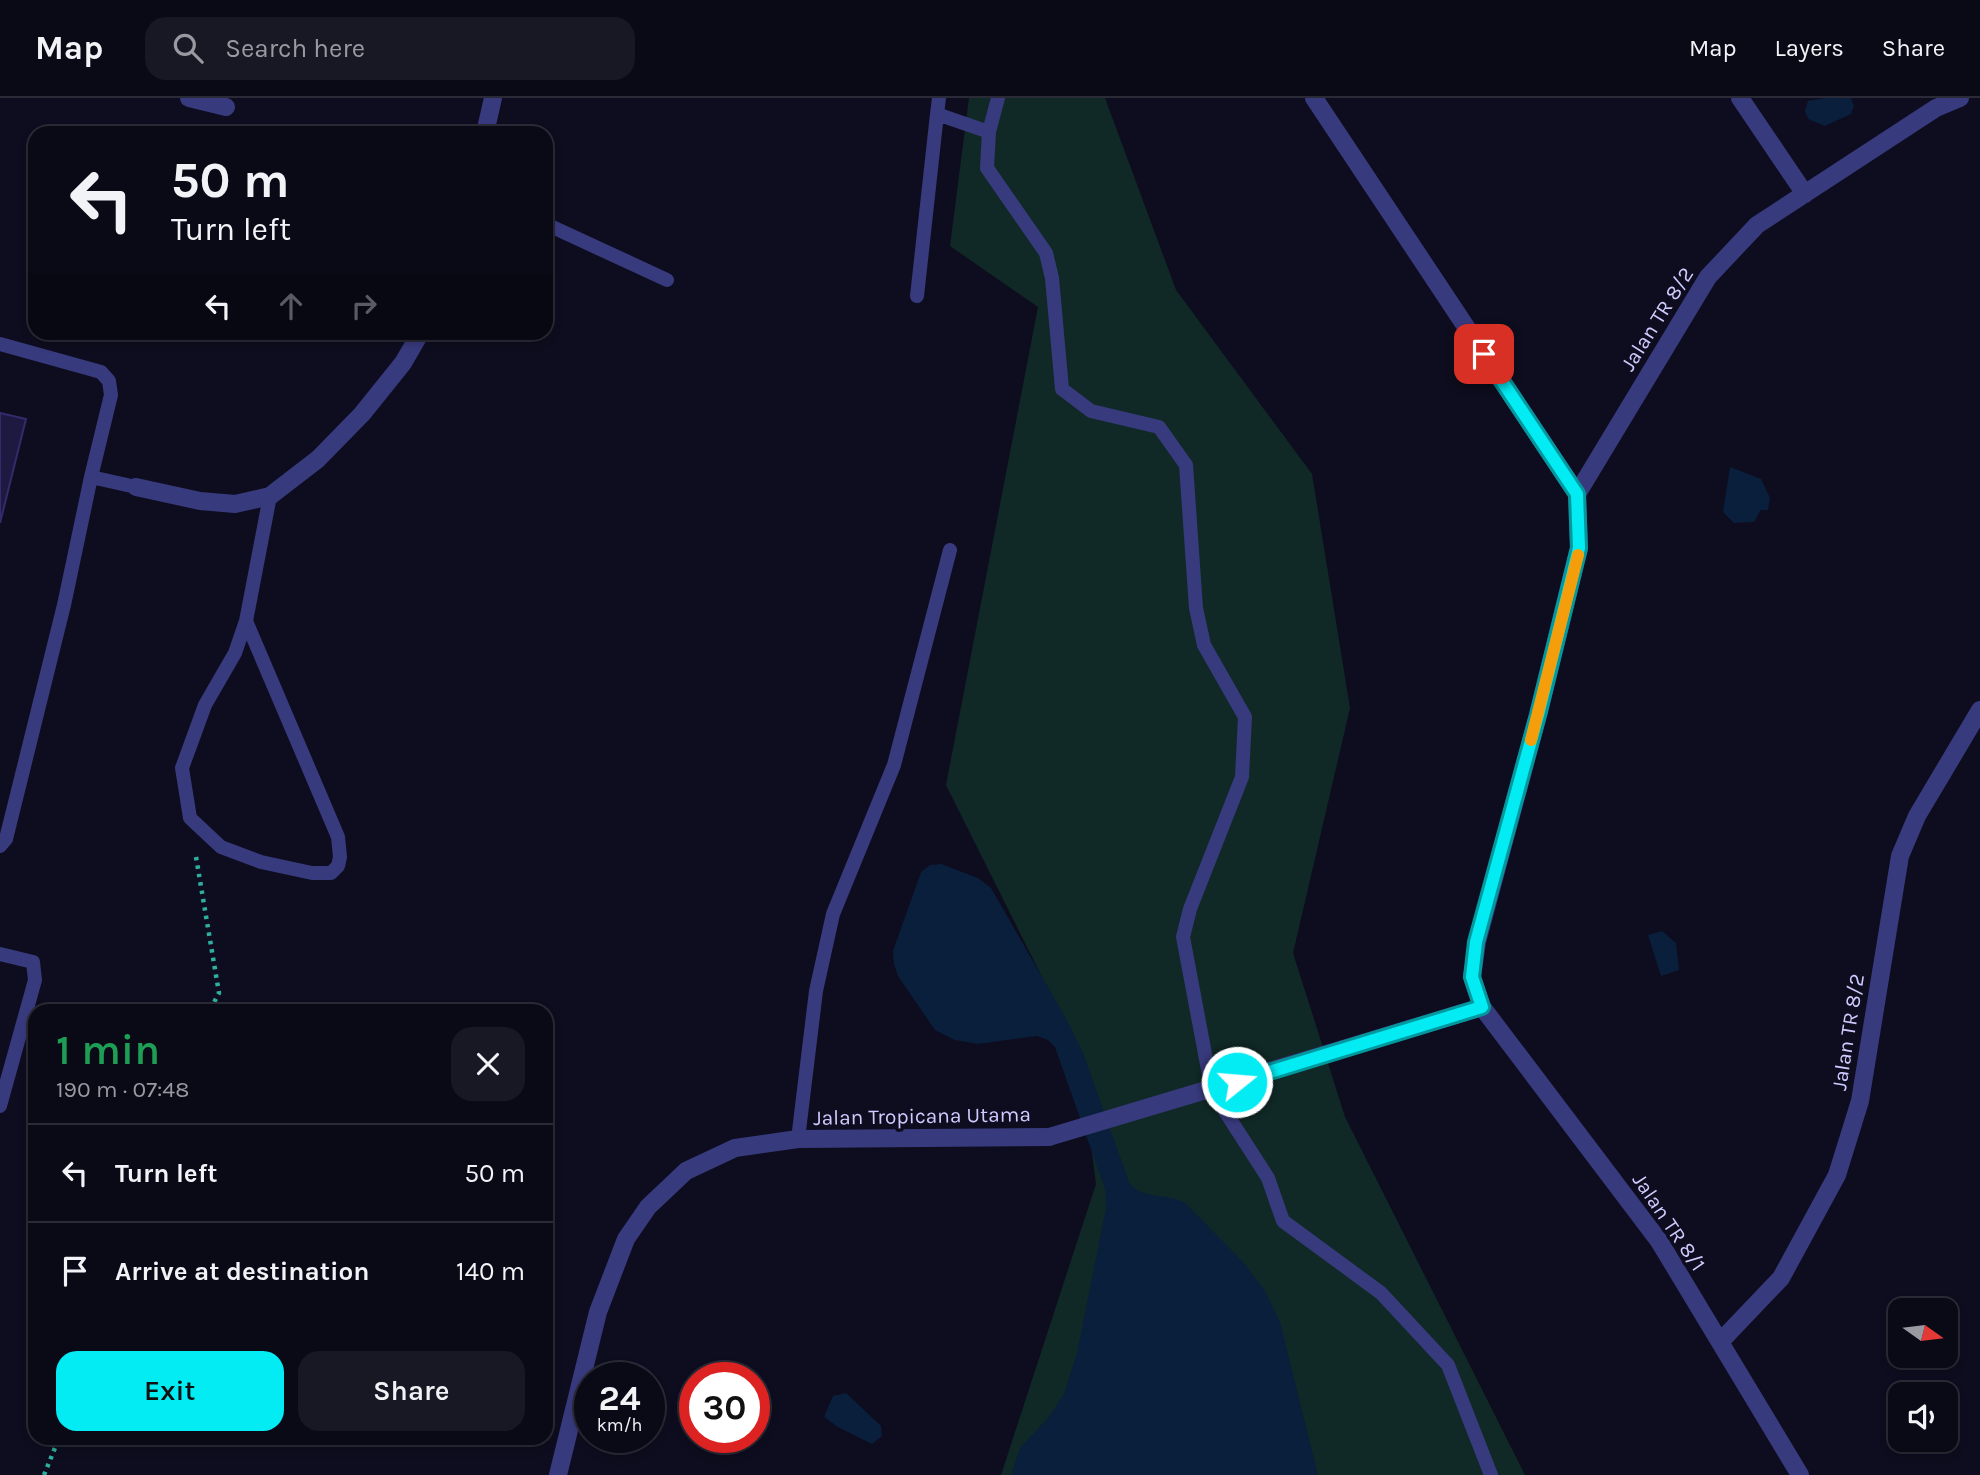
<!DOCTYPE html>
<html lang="en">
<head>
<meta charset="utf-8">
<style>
	:root { --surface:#0a0a17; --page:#181824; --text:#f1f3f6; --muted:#999aa1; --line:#2a2b36; --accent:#03ebf3 }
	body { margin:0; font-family:Karla,sans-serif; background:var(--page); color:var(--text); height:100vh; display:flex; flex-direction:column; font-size:26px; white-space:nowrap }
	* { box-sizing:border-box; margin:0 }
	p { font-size:23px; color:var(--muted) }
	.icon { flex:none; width:38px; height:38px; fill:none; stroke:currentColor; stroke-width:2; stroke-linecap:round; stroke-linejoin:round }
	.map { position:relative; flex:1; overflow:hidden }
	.details { position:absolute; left:28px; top:906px; width:525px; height:441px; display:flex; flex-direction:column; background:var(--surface); border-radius:21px; box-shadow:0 4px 10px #0003,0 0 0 2px var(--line) }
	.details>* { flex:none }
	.hud { position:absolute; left:28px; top:28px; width:525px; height:214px; border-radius:21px; box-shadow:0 4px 10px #0003,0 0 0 2px var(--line); background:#0a0a17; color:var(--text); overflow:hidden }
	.needle { width:46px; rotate:104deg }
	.buttons { position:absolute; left:1888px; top:1200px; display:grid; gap:14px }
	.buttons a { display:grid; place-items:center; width:70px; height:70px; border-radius:14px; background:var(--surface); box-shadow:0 4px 10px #0003,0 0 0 2px var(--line); font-size:35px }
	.speed { position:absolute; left:574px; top:1264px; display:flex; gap:14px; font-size:35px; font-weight:700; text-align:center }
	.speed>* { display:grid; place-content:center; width:91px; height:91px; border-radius:50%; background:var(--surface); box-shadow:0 4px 10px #0003,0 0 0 2px var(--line); line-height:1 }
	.speed small { font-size:18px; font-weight:400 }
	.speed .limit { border:10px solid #d22; background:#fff; color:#111 }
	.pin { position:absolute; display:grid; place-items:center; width:60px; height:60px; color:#fff; margin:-30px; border-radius:14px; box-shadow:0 4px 10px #0006 }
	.me { position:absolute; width:77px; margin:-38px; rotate:73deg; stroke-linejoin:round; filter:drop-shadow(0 0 5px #0008) }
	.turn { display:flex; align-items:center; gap:24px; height:147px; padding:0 28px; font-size:32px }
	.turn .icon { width:91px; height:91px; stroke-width:2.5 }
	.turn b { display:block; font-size:49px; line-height:60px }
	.lanes { display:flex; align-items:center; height:66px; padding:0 28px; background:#0003; justify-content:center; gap:35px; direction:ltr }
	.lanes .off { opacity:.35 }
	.round { display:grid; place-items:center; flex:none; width:74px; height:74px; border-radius:21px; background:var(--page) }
	.headline { display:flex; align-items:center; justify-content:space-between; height:119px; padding:0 28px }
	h1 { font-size:42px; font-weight:600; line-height:52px; color:#1e9e55 }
	.cta { display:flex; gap:14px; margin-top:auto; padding:14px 28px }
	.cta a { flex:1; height:80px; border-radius:21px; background:var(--accent); color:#111; font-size:28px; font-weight:600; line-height:80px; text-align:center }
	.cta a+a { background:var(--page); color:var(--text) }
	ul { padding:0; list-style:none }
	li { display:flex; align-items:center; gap:21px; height:98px; padding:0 28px; border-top:2px solid var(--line) }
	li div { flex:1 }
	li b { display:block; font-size:26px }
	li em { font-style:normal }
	header { display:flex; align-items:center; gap:42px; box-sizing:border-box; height:98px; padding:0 35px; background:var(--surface); border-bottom:2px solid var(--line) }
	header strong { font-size:33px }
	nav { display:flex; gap:38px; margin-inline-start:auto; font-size:24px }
	.search { width:490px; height:63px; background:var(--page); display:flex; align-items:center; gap:18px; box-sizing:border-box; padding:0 24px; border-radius:21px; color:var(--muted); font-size:26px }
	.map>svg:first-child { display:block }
	.green { fill:#102926 }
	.water { fill:#091f3b }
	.building { fill:#1e1940; stroke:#332b6c; stroke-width:2 }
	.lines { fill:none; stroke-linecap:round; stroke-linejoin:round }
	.path { stroke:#2eaf9f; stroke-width:4.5; stroke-dasharray:3.5 5; stroke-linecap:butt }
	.service { stroke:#383a7e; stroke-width:14 }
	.minor { stroke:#383a7e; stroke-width:18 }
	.minor-bridge { stroke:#383a7e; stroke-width:18 }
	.route-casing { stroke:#02999e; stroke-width:18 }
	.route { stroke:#03ebf3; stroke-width:12 }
	.slow { stroke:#f59e0b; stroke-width:12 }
	.labels { text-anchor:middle; stroke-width:7; stroke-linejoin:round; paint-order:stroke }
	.street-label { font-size:21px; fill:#cecbfe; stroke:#0e0d1f }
</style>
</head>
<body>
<header>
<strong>Map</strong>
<div class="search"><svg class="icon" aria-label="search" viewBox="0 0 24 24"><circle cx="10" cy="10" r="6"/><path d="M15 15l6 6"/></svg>Search here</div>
<nav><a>Map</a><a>Layers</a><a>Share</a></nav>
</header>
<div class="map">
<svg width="1980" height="1377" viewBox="0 0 1980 1377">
	<rect width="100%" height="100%" fill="#0e0d1f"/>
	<!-- green -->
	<path class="green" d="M969,0H1105L1176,192L1312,376L1350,610L1293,855L1345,1019L1525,1377H1001L1096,1086L1079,953L946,687L1038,209L950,148Z"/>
	<!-- water -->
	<path class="water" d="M1825,0H1851L1854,8L1851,16L1825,28L1808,21L1805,13L1808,3Z
		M1730,369L1761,381L1770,400L1768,412H1761L1754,424L1734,425L1723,414Z
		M941,766L978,780L991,790L1068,924L1083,955L1129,1084C1142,1103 1166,1094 1185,1105L1243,1164L1265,1193L1280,1224L1318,1377H1011L1020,1350L1048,1320L1064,1296L1077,1255L1106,1110L1105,1091L1055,949L1048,942L1037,938L978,946L955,942L935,932L898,878L894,866L893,853L921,774L930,767Z
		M1662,833L1676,845L1679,872L1661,878L1648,837Z
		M846,1295L881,1328L882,1338L872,1346L838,1329L824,1319L833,1298Z"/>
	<!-- building -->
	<path class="building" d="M0,315L26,321L0,425Z"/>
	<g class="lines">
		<!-- path -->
		<path class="path" d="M196,759L219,895L209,914
			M44,1377L59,1340"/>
		<!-- service -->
		<path class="service" d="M939,0L937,16L989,34
			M998,0L989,34L987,70L1046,155L1052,180L1062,291L1091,313L1159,329L1186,367L1196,510L1204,547L1245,619L1242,679L1190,811L1183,839L1212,993L1268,1080L1283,1123L1381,1195L1448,1267L1491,1377
			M546,126L667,182
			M917,198L937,16
			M0,246L101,274L109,283L111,297L91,379L64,507L6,741L0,748
			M91,379L136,389
			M246,523L338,739L340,759L338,768L331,775H312L261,764L221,749L190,720L182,670L205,607L235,555L246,523L270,398
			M0,856L33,864L35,882L0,1008
			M798,1041L816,893L833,816L894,667L950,452"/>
		<!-- minor -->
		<path class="minor" d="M189,0L226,9
			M1314,0L1577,396L1579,450L1538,617L1477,844L1472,879L1482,909L1659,1143L1800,1377
			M1740,0L1805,96
			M485,35L493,0
			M136,389L200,403L235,406L270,398L318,361L362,316L403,265L421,234
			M1577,396L1708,179L1757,127L1936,10L1960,0
			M1343,951L1482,909
			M1720,1244L1781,1180L1837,1077L1860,1003L1900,758L1917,718L1980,612
			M558,1377L598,1214L626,1141L648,1109L686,1073L735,1050L798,1041L1049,1039"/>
		<!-- minor-bridge -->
		<path class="minor-bridge" d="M1049,1039L1343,951"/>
	</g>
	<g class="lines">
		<defs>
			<path id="route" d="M1237,984L1482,909L1472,879L1476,844L1538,617L1579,450L1577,396L1484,256"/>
		</defs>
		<!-- route casing -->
		<use href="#route" class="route-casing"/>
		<!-- route -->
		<use href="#route" class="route"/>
		<!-- slow -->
		<path class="slow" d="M1531,642L1578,457"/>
	</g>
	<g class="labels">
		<!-- street labels -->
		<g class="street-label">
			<text transform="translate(1657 221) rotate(-58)" y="7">Jalan TR 8/2</text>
			<text transform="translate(1848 934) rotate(-81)" y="7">Jalan TR 8/2</text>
			<text transform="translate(922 1018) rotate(-1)" y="7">Jalan Tropicana Utama</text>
			<text transform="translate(1669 1124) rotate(56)" y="7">Jalan TR 8/1</text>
		</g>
	</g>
</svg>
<div class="buttons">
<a><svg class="needle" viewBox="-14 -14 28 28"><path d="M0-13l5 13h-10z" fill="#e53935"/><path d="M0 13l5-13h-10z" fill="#999aa1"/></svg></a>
<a><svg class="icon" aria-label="sound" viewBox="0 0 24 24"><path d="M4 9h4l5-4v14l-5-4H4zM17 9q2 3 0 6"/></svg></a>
</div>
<div class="speed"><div>24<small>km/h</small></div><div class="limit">30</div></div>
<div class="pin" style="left:1484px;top:256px;background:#d93025"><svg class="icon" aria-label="arrive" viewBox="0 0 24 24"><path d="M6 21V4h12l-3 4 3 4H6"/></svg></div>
<svg class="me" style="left:1237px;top:984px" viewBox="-20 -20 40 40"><circle r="17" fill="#03ebf3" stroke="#fff" stroke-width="3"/><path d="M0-11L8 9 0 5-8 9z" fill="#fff"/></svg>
<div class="hud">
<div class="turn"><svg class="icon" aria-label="left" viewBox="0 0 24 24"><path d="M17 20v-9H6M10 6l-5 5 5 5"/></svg><div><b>50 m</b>Turn left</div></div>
<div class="lanes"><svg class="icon" aria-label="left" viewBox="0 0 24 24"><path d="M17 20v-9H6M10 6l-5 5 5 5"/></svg><svg class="icon off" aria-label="ahead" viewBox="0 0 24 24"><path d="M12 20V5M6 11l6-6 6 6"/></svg><svg class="icon off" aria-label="right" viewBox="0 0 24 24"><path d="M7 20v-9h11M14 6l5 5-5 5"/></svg></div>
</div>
<section class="details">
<div class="headline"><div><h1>1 min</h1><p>190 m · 07:48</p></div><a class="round"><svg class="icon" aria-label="close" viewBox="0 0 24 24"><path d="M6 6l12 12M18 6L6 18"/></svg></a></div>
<ul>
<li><svg class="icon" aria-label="left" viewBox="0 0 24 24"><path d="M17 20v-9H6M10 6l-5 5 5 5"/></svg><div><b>Turn left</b></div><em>50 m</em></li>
<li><svg class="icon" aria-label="arrive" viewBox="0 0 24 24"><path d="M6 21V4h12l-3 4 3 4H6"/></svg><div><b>Arrive at destination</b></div><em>140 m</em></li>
</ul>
<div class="cta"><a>Exit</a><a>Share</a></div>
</section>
</div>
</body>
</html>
